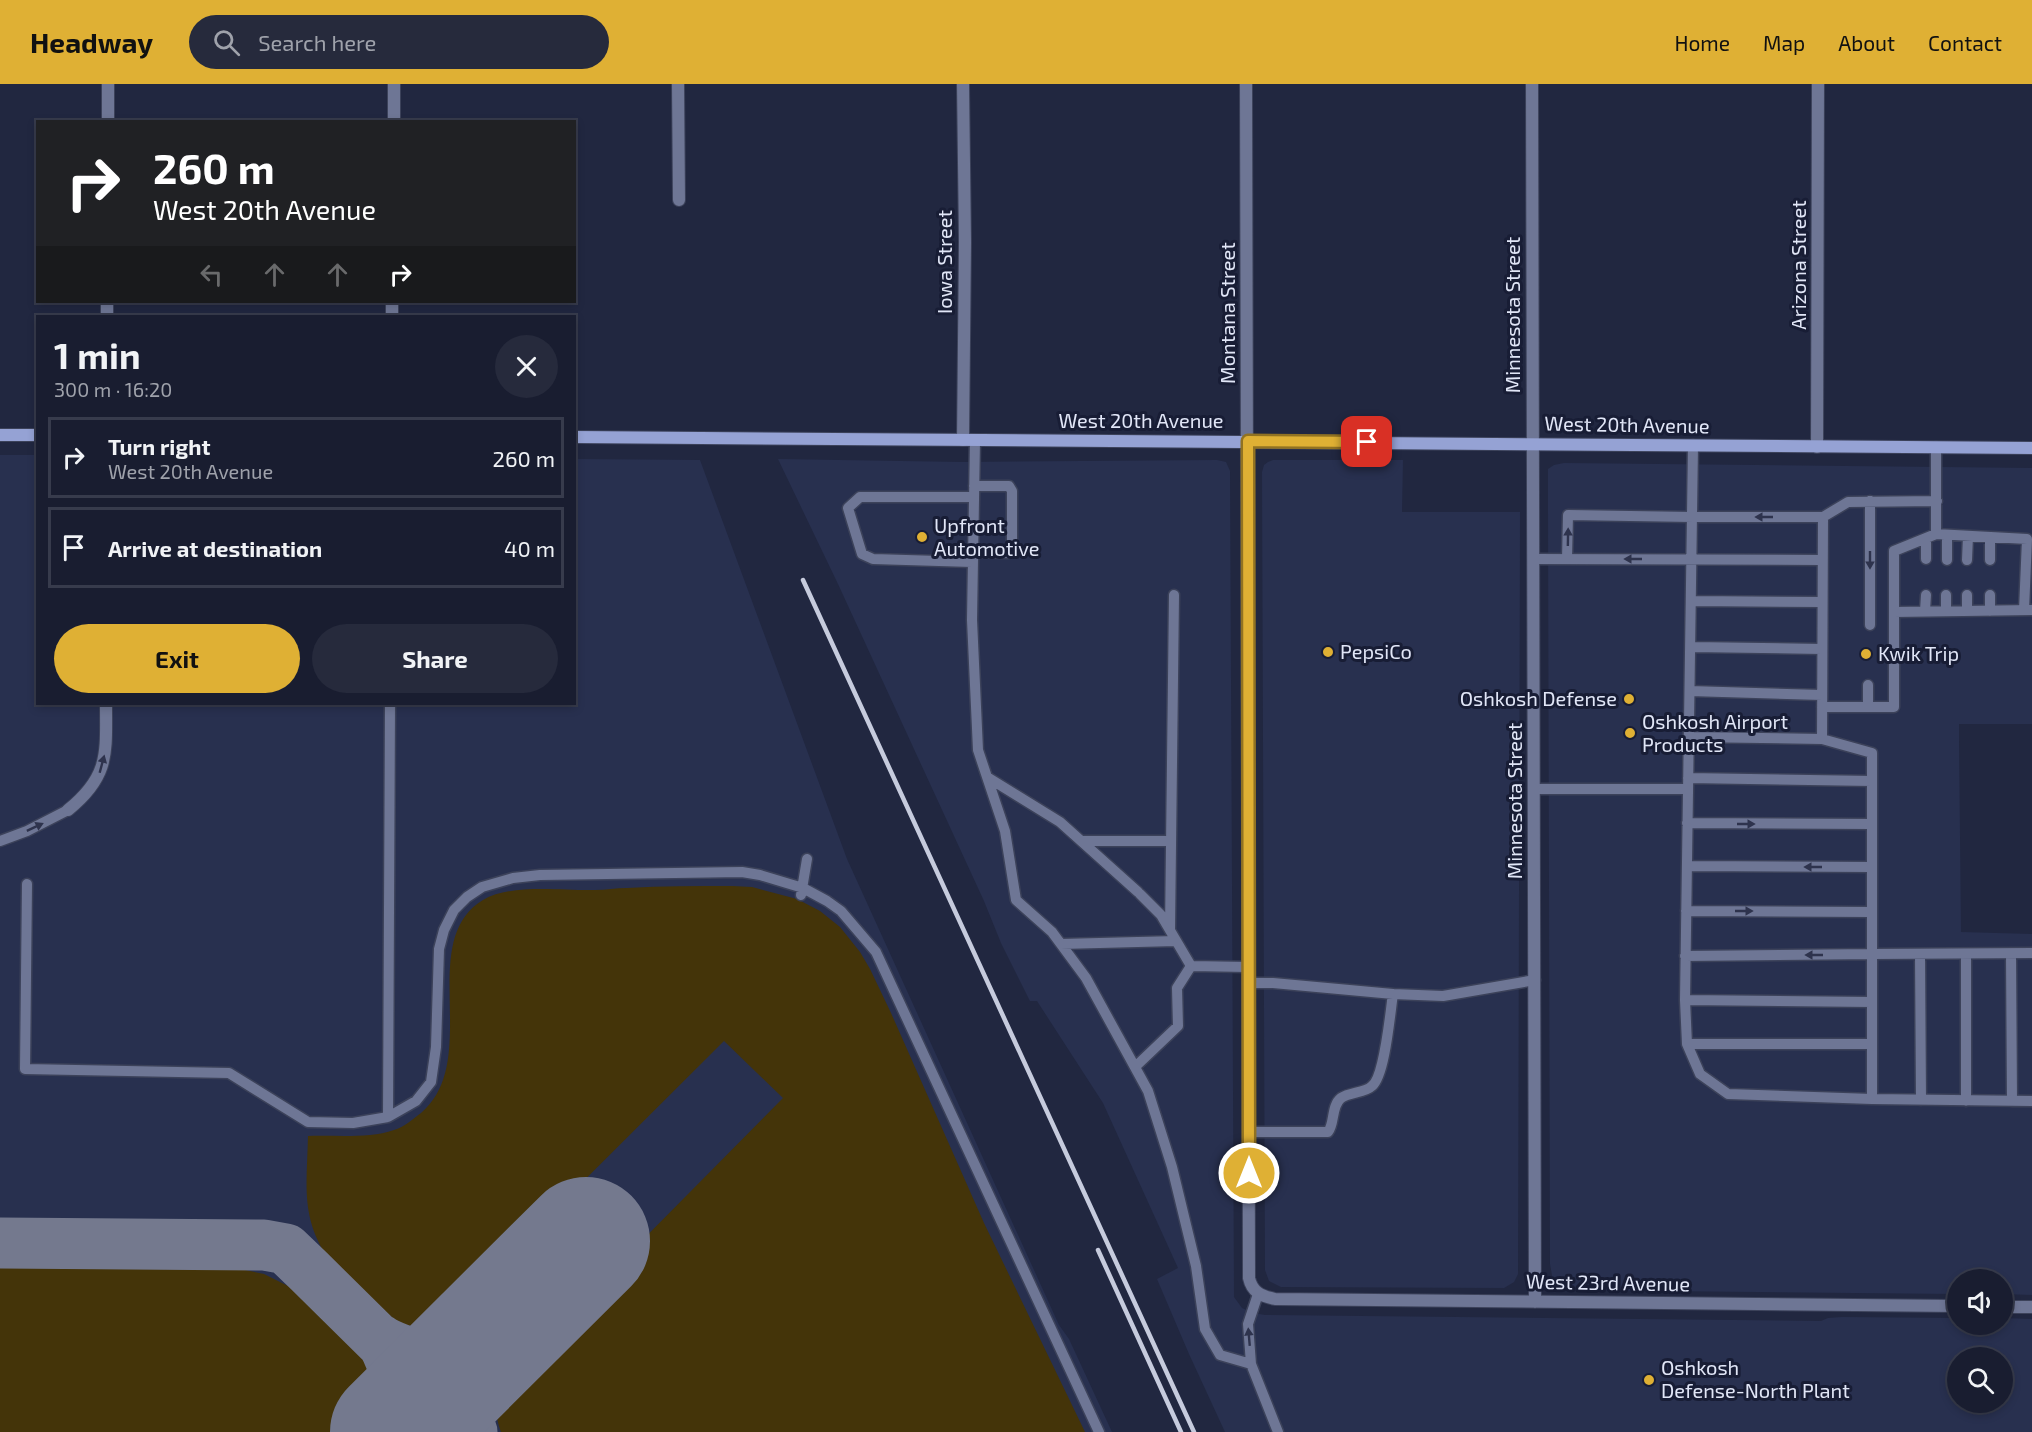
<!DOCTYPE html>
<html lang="en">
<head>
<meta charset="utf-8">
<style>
	:root { --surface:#191d30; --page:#262a3c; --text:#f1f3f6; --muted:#9fa2ab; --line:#373b4c; --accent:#dfb034 }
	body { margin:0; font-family:"Exo 2",sans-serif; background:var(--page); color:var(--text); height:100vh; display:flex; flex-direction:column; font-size:22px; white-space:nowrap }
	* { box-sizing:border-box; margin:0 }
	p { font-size:20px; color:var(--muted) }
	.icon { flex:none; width:33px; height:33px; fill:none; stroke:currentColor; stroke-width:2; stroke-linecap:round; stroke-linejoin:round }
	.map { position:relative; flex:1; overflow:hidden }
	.sheet { position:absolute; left:36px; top:231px; width:540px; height:390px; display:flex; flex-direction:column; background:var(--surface); border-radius:0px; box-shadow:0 3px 9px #0003,0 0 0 2px var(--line) }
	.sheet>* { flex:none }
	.guide { position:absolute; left:36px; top:36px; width:540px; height:183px; border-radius:0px; box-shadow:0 3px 9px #0003,0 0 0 2px var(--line); background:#202124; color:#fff; overflow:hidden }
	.controls { position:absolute; left:1947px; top:1185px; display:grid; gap:12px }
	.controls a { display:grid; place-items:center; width:66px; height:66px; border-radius:50%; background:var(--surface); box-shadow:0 3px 9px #0003,0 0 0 2px var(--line); font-size:30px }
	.pin { position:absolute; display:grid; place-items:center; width:51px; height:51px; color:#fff; margin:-26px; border-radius:12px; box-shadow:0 3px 9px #0006 }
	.me { position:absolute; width:66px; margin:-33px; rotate:0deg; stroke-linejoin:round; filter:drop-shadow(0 0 4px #0008) }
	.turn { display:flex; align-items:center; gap:21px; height:126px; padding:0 18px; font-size:27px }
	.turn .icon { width:78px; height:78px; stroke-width:2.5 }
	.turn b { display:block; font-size:42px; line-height:51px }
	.lanes { display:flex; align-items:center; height:57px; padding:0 18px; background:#0003; justify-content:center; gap:30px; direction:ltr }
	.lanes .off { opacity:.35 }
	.round { display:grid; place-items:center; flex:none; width:63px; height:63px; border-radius:32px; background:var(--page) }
	.headline { display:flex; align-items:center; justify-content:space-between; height:102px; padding:0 18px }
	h1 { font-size:36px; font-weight:700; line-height:45px }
	.button { display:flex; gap:12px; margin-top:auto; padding:12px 18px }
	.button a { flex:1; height:69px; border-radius:36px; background:var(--accent); color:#111; font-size:24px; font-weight:700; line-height:69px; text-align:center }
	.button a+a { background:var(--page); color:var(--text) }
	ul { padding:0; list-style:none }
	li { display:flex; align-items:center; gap:18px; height:81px; margin:0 12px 9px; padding:0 6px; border:3px solid var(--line); border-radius:0px }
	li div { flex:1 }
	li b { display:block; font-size:22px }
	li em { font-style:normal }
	header { display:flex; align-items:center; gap:36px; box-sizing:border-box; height:84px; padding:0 30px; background:var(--accent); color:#111 }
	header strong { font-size:28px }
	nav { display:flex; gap:33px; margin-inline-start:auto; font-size:21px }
	.search { width:420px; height:54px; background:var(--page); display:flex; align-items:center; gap:15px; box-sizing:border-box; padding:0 21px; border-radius:33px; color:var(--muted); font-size:22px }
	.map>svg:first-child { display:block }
	.built { fill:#28304f; fill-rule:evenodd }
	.green { fill:#443409 }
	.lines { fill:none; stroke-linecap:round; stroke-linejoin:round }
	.taxiway { stroke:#74798e; stroke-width:51 }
	.runway { stroke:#74798e; stroke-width:128 }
	.service-casing { stroke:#3c425a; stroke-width:13 }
	.minor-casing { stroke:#3c425a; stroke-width:14 }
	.secondary-casing { stroke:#3c425a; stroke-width:14 }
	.service { stroke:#6e7695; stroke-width:10 }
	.minor { stroke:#6e7695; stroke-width:12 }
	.secondary { stroke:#95a2d4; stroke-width:12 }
	.rail { stroke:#c6cbdd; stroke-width:4.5 }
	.oneway { fill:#2e334d }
	.route-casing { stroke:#917222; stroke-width:15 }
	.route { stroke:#dfb034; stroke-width:10 }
	.poi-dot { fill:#dfb034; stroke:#181d35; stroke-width:2 }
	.labels { text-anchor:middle; stroke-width:6; stroke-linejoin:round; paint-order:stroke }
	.street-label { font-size:20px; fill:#e1e6f7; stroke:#181d35 }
	.poi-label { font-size:20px; fill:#e1e6f7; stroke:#181d35; text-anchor:start }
</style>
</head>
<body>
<header>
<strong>Headway</strong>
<div class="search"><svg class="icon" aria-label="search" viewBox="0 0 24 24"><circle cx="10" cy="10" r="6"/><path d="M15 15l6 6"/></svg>Search here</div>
<nav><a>Home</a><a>Map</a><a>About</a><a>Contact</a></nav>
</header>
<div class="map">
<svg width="2032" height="1348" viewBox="0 0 2032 1348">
	<rect width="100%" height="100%" fill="#212740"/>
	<!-- built -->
	<path class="built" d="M0,371H37L38,620H574L575,375L700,376L847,775L1059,1241L1069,1255L1112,1348H0Z
		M778,375L962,378L1217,376L1226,378L1230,387L1234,1213L1242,1224L1253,1229L1265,1231L1821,1237L1828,1234L1842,1233L1957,1234L1958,1240H2002L2003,1234L2032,1235V1348H1225L1189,1270L1157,1195L1178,1184L1103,1019L1037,917H1030L1001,859L984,817L838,500ZM1958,1274H2002V1318H1958Z
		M1273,376H1403L1402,428H1520L1518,1190L1514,1198L1504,1204L1281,1203L1269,1197L1265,1186L1262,388L1264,381L1268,378Z
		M1564,379L2032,384V640H1959V657L1961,848L2032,850V1211L2003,1210L2002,1196H1958L1957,1210L1567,1206L1556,1202L1553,1197L1550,1180L1548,428V385L1554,381Z"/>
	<!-- green -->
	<path class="green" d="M732,802L752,803L797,815L820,827L840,843L860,868L870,885L891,929L984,1139L1085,1348H501C495,1333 493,1310 504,1296L783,1014L724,957L440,1240C424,1245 411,1244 396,1237L329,1176C300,1133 307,1101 308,1052C335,1051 368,1055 394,1046C404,1043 413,1035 421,1029C483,976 415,857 483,816C512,799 563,807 595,806C606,806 616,804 627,804C662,802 697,802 732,802Z
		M0,1181L231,1183L264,1190L292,1204L302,1211L361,1269C370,1282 371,1301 365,1316C360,1328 344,1339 335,1348H0Z"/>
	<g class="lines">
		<!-- taxiway -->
		<path class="taxiway" d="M0,1159L264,1161L286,1165L309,1187L472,1348
			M380,1256C426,1280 450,1276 492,1250
			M381,1256C399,1288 404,1315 386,1348"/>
		<!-- runway -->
		<path class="runway" d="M394,1348L586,1157"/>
		<defs>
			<path id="service" d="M975,356L972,536L978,666L1005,747L1016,816L1052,848L1086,894L1148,1007L1172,1083L1196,1182L1205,1245L1220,1271L1251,1280
				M1693,361L1685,916L1687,960L1700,990L1728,1010L1872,1015L2032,1017
				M1936,363V450
				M1870,417V541
				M1823,433L1822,655L1872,669V870L2032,869
				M1926,454V475
				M973,468L1008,469L1012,465V407L1009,402H974
				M1534,475L1822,476
				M1567,475L1568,431L1692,433H1823L1848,418L1937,417
				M1947,476V451
				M1967,476L1968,452
				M1990,476V453
				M972,478L873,475L862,470L848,424L860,413H974
				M1692,517L1822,518
				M1925,527L1926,511
				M1946,527V511
				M1967,527V511
				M1990,527V511
				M1894,528L2032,526
				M1691,563L1822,565
				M1690,607L1822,611
				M1822,623H1894V467L1936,450L2027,455L2024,526
				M1868,623V601
				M1689,653L1822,655
				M987,693L1060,738L1138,808
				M1688,694L1872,697
				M1534,705H1688
				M1687,739L1872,740
				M0,757L27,747L68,726
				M1083,757H1171
				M1687,782L1872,783
				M27,800L25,985L229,989L308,1038L353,1039L388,1033L416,1017L431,998L436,963L439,865L444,846L454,826L467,813L482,803L513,794L540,791L742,788L760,791L803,804L827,817L841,827L876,868L1099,1348
				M1140,810L1161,831L1191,882L1248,883
				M801,811L807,775
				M1686,827L1872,828
				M1170,846L1174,511
				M1061,860L1176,857
				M1920,870L1921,1016
				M1966,870V1017
				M2011,870L2012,1017
				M1685,872L1872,870V1015
				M1248,899H1273L1393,910L1443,912L1535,896
				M1685,916L1872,918
				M1687,960H1872
				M1135,983L1178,942L1177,904L1191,882
				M388,1033L390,620
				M1249,1048H1328C1335,1039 1331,1022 1341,1014C1350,1008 1365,1009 1372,1002C1385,992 1390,929 1393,910
				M1258,1210L1248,1240L1251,1280L1278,1348"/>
			<path id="minor" d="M678,0L679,116
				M1246,0L1249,1194C1252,1208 1261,1212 1275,1215L1958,1222
				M1532,0L1535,1218
				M108,38V0
				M394,38V0
				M107,232V218
				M392,232V218
				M963,356L965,158L963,0
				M1817,363L1818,0
				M68,726C110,692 106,669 106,620
				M2002,1223H2032"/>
			<path id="secondary" d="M0,351H38
				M574,353L2032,364"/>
		</defs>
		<!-- service casing -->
		<use href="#service" class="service-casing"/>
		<!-- minor casing -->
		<use href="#minor" class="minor-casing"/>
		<!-- secondary casing -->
		<use href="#secondary" class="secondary-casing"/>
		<!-- service -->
		<use href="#service" class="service"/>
		<!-- minor -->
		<use href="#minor" class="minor"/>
		<!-- secondary -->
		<use href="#secondary" class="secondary"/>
		<!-- rail -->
		<path class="rail" d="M803,496L1194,1348
			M1098,1166L1181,1348"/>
	</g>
	<!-- one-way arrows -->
	<defs><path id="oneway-solid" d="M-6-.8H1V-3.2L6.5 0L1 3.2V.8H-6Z" transform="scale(1.5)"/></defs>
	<g class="oneway">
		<use href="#oneway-solid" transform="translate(1764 433) rotate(180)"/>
		<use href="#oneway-solid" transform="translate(1568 453) rotate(-89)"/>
		<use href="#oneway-solid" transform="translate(1633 475) rotate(-180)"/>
		<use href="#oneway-solid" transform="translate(1870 476) rotate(90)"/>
		<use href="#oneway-solid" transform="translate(102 680) rotate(-75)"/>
		<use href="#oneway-solid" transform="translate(1746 740)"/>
		<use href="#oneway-solid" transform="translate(35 743) rotate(-25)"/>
		<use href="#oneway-solid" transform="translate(1813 783) rotate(-180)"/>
		<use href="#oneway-solid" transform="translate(1744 827)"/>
		<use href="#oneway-solid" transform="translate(1814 871) rotate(180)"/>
		<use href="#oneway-solid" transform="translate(1249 1253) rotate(-95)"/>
	</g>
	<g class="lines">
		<defs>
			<path id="route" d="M1249,1089L1248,357L1367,358"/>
		</defs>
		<!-- route casing -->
		<use href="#route" class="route-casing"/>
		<!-- route -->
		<use href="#route" class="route"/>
	</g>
	<!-- markers -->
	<g class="poi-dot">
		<circle cx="922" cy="453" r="6"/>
		<circle cx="1328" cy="568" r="6"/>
		<circle cx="1866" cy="570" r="6"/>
		<circle cx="1629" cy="615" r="6"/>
		<circle cx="1630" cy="649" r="6"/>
		<circle cx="1649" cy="1296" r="6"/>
	</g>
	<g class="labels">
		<!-- street labels -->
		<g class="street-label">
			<text transform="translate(945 178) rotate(-90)" y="7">Iowa Street</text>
			<text transform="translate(1799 181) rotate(-90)" y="7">Arizona Street</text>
			<text transform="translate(1228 229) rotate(-90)" y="7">Montana Street</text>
			<text transform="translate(1513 231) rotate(-90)" y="7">Minnesota Street</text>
			<text x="1141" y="344">West 20th Avenue</text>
			<text transform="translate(1627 341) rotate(1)" y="7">West 20th Avenue</text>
			<text transform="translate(1515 717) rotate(-90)" y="7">Minnesota Street</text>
			<text transform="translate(1608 1199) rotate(1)" y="7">West 23rd Avenue</text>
		</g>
		<!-- poi labels -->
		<g class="poi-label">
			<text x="934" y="449">Upfront<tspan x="934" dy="23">Automotive</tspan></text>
			<text x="1340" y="575">PepsiCo</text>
			<text x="1878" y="577">Kwik Trip</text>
			<text x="1617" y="622" text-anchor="end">Oshkosh Defense</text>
			<text x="1642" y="645">Oshkosh Airport<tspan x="1642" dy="23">Products</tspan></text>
			<text x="1661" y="1291">Oshkosh<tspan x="1661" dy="23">Defense-North Plant</tspan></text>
		</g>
	</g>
</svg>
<div class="controls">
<a><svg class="icon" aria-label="sound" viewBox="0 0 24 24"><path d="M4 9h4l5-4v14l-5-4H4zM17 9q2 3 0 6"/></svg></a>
<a><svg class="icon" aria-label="search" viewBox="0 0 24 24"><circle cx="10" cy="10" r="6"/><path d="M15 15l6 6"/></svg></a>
</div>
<div class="pin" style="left:1367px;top:358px;background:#d93025"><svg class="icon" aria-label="arrive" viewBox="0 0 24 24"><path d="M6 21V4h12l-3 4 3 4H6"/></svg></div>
<svg class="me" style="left:1249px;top:1089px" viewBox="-20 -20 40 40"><circle r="17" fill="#dfb034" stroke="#fff" stroke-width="3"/><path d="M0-11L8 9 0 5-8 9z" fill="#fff"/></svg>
<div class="guide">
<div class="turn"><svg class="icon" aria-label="right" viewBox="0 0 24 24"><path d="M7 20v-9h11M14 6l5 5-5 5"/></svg><div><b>260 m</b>West 20th Avenue</div></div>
<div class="lanes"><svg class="icon off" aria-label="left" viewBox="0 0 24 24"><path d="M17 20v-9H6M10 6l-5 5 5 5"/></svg><svg class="icon off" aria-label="ahead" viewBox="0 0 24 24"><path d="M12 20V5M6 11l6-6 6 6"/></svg><svg class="icon off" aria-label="ahead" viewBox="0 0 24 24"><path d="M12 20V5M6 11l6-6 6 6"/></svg><svg class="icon" aria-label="right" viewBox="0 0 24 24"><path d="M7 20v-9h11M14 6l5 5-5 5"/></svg></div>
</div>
<section class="sheet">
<div class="headline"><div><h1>1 min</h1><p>300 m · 16:20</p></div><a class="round"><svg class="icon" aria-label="close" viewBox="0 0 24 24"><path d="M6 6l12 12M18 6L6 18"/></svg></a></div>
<ul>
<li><svg class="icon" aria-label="right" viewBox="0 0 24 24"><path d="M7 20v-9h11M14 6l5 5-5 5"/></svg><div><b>Turn right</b><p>West 20th Avenue</p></div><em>260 m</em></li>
<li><svg class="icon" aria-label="arrive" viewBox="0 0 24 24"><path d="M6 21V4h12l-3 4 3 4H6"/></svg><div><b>Arrive at destination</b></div><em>40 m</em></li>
</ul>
<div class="button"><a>Exit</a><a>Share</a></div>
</section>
</div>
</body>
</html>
